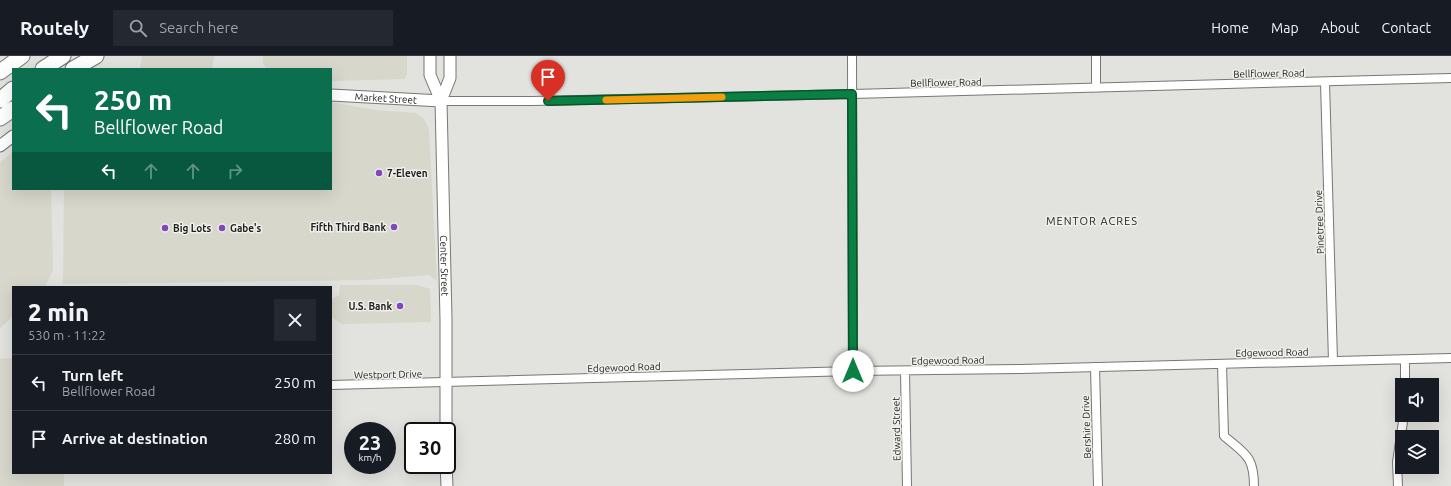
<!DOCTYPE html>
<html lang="en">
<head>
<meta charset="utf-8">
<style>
	:root { --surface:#171b24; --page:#242831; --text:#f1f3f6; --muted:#9ea1a6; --line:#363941 }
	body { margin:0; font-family:Ubuntu,sans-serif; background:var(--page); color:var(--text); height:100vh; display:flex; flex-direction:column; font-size:15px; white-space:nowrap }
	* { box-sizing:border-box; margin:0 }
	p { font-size:13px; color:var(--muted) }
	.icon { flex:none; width:22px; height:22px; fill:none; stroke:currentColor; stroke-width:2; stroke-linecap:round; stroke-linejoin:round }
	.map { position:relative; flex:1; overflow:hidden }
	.sheet { position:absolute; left:12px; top:230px; width:320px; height:188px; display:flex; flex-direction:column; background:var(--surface); border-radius:0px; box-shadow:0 4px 16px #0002 }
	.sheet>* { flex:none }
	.hud { position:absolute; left:12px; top:12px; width:320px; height:122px; border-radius:0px; box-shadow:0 4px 16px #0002; background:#0b6e4f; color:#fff; overflow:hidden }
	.fabs { position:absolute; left:1395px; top:322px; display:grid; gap:8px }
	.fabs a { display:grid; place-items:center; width:44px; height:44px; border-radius:0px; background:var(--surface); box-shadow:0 4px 16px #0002; font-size:20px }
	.speed { position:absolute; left:344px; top:366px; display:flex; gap:8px; font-size:20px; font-weight:700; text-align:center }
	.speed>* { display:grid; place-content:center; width:52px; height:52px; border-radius:50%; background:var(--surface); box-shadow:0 4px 16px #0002; line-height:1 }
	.speed small { font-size:10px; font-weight:400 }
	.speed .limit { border:2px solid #111; border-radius:6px; background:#fff; color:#111 }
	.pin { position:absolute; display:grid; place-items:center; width:34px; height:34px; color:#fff; margin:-41px -17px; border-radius:50% 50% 50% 0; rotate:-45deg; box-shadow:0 0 4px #0007 }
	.pin .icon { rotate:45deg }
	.me { position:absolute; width:44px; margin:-22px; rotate:0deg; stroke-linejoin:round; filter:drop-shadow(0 0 3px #0008) }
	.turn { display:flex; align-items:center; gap:14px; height:84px; padding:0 16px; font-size:18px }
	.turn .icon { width:52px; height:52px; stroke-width:2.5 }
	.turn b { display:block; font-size:28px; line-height:34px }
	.lanes { display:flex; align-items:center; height:38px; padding:0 16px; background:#0003; justify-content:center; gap:20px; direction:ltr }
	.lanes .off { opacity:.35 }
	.round { display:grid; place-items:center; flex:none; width:42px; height:42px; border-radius:0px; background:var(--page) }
	.head { display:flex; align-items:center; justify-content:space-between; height:68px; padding:0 16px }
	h1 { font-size:24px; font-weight:800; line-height:30px }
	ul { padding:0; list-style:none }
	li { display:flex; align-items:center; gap:12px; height:56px; padding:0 16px; border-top:1px solid var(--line) }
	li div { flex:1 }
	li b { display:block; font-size:15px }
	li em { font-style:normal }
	header { display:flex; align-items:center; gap:24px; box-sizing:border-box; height:56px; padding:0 20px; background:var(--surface); border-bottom:1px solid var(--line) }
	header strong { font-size:19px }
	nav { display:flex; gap:22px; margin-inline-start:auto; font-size:14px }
	.search { width:280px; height:36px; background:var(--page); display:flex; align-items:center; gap:10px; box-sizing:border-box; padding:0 14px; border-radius:0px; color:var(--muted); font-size:15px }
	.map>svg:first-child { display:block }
	.built { fill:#d7d7cc }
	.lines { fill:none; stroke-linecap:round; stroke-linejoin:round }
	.street-casing { stroke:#777774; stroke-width:10 }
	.secondary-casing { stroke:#777774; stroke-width:13 }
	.highway-casing { stroke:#777774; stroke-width:17 }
	.street { stroke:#fff; stroke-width:8 }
	.secondary { stroke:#fff; stroke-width:11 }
	.highway { stroke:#fff; stroke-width:15 }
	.route-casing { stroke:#07532c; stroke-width:10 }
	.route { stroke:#0b8043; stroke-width:7 }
	.slow { stroke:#f59e0b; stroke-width:7 }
	.poi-dot { fill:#8347bd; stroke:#efefeb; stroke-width:1.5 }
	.labels { text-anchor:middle; stroke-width:3; stroke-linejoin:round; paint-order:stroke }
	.street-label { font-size:10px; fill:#21211f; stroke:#efefeb }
	.poi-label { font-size:10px; font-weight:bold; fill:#21211f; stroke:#efefeb; text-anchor:start }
	.neighbourhood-label { font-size:11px; letter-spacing:1px; fill:#21211f; stroke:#efefeb }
</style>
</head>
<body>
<header>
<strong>Routely</strong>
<div class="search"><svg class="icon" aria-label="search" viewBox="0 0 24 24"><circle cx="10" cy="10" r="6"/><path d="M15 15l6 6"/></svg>Search here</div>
<nav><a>Home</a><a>Map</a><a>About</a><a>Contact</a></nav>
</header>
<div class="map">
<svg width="1451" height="430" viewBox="0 0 1451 430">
	<rect width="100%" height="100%" fill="#e2e2de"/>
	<!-- built -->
	<path class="built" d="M142,0H214L212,13H140Z
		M263,0H407V17L405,23L331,25V13H266L263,6Z
		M331,46L375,54L416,57L423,62L426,67L429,74L437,225L429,219L367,224L63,228L64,133H331Z
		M13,96V133H51L53,214L45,231H13V260L0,272V106Z
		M340,229H417L430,233L431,266L342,268L331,261V244L339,239Z
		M13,302V417H64V430H0V303Z"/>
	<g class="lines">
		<defs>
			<path id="street" d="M852,0L853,315
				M1325,26L1333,305
				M1096,32V0
				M441,45H532L853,38L1451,22
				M1222,308L1224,380C1245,398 1254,400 1254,430
				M1095,311L1098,430
				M905,315L907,430
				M331,329L853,315L1021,313L1451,302
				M1405,329V304
				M1398,430L1397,406L1404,359"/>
			<g id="secondary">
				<path id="s1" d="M430,0V19L441,45L446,263V375"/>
				<path id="s2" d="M331,39L441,45"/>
				<path d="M441,45L450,22V0"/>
				<path d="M0,90L13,80"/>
				<path d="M446,409L447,430"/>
			</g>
			<path id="highway" d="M43,13L63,0
				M73,13L96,0
				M0,16L22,0
				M0,44L13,33
				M0,62L13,53"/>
		</defs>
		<!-- street casing -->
		<use href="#street" class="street-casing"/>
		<!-- secondary casing -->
		<use href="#secondary" class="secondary-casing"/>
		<!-- highway casing -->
		<use href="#highway" class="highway-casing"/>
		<!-- street -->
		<use href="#street" class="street"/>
		<!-- secondary -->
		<use href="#secondary" class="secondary"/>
		<!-- highway -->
		<use href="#highway" class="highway"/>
	</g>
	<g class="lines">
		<defs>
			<path id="route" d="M548,45L852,38L853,315"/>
		</defs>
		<!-- route casing -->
		<use href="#route" class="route-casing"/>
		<!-- route -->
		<use href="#route" class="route"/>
		<!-- slow -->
		<path class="slow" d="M606,44L722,41"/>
	</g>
	<!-- markers -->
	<g class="poi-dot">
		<circle cx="379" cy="117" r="4"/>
		<circle cx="394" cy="171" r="4"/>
		<circle cx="165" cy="172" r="4"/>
		<circle cx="222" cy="172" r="4"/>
		<circle cx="400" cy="250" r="4"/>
	</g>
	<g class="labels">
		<!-- street labels -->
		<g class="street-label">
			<text transform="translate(1269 17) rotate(-1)" y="4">Bellflower Road</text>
			<text transform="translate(946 26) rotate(-1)" y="4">Bellflower Road</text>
			<text dy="4" stroke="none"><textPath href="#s2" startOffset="55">Market Street</textPath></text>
			<text transform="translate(1319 166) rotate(-92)" y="4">Pinetree Drive</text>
			<text dy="4" stroke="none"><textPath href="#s1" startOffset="212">Center Street</textPath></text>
			<text transform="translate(1272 296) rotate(-1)" y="4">Edgewood Road</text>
			<text transform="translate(948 304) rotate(-1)" y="4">Edgewood Road</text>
			<text transform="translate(624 311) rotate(-2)" y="4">Edgewood Road</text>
			<text transform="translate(388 318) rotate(-1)" y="4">Westport Drive</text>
			<text transform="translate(1086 371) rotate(-92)" y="4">Bershire Drive</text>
			<text transform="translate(896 373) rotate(-91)" y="4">Edward Street</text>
		</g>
		<!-- poi labels -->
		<g class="poi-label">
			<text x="387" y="121">7-Eleven</text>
			<text x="386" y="175" text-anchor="end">Fifth Third Bank</text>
			<text x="173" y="176">Big Lots</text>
			<text x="230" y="176">Gabe's</text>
			<text x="392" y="254" text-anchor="end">U.S. Bank</text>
		</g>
		<!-- neighbourhood labels -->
		<g class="neighbourhood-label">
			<text x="1092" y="169">MENTOR ACRES</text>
		</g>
	</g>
</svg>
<div class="fabs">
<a><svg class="icon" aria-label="sound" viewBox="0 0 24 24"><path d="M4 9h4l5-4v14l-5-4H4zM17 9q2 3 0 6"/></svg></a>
<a><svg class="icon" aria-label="layers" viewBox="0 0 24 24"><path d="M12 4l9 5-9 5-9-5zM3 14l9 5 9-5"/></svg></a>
</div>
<div class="speed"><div>23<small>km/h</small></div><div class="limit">30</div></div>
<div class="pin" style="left:548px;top:45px;background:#d93025"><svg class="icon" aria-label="arrive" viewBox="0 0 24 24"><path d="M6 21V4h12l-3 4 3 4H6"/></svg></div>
<svg class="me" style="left:853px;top:315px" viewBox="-20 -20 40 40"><circle r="19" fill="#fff"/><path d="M0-13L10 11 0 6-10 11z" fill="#0b8043"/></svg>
<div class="hud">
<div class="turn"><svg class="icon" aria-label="left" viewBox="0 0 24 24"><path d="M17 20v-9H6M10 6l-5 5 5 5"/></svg><div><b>250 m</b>Bellflower Road</div></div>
<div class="lanes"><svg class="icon" aria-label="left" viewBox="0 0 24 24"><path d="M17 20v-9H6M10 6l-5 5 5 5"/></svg><svg class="icon off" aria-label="ahead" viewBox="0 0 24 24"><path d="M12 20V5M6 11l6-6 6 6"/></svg><svg class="icon off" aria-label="ahead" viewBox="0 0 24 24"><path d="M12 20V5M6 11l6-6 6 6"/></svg><svg class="icon off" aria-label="right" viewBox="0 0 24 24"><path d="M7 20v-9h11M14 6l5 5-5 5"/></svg></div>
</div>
<section class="sheet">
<div class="head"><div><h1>2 min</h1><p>530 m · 11:22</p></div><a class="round"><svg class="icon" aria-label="close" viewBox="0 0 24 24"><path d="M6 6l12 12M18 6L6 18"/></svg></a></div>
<ul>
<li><svg class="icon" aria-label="left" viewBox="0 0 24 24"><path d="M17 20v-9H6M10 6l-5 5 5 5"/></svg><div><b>Turn left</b><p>Bellflower Road</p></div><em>250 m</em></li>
<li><svg class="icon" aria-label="arrive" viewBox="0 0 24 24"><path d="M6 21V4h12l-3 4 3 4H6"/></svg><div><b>Arrive at destination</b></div><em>280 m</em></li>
</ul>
</section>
</div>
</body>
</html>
